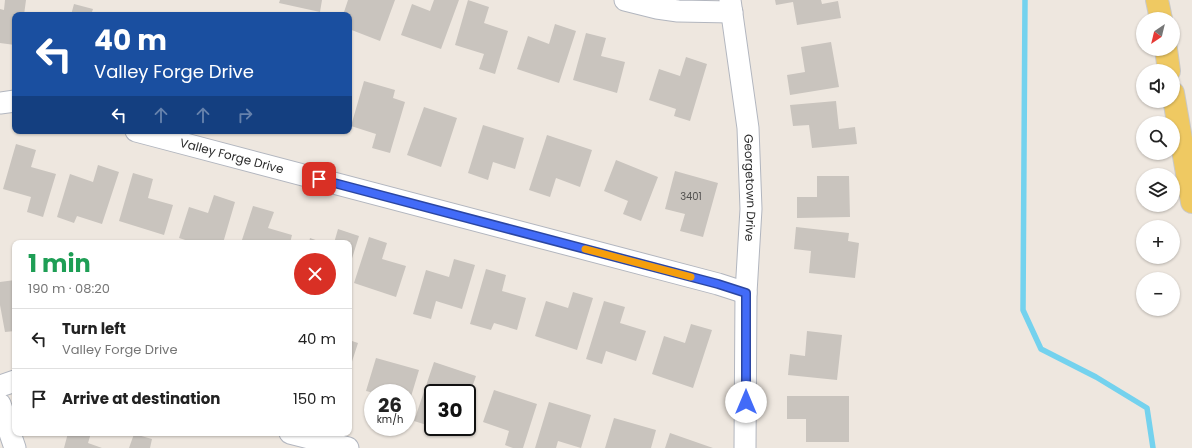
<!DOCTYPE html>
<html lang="en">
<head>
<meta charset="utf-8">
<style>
	:root { --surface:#fff; --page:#f6f6f6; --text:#222; --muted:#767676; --line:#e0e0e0 }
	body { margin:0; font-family:Poppins,sans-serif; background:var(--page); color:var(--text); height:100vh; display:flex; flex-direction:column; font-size:15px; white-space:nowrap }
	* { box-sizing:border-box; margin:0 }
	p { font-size:13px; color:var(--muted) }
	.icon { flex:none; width:22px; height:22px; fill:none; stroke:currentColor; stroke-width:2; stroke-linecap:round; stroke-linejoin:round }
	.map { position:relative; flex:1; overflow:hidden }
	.panel { position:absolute; left:12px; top:240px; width:340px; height:196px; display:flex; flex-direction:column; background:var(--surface); border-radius:8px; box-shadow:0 1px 3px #0004 }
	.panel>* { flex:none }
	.top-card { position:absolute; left:12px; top:12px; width:340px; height:122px; border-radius:8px; box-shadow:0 1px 3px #0004; background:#1a4fa0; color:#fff; overflow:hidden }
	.needle { width:26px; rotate:215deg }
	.tools { position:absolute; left:1136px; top:12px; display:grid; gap:8px }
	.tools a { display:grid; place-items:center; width:44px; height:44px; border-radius:50%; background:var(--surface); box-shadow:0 1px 3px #0004; font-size:20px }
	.speed { position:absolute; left:364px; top:384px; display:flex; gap:8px; font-size:20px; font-weight:700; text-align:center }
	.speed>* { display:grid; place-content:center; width:52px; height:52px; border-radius:50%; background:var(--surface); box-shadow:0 1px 3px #0004; line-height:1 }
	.speed small { font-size:10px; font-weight:400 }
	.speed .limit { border:2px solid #111; border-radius:6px; background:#fff; color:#111 }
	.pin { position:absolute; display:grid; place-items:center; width:34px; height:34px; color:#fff; margin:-17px; border-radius:8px; box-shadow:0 2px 6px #0006 }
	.me { position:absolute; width:44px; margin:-22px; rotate:0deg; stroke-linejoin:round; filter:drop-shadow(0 0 3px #0008) }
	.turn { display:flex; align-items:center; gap:14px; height:84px; padding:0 16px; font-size:18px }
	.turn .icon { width:52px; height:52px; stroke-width:2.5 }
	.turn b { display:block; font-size:28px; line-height:34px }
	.lanes { display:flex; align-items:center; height:38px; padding:0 16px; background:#0003; justify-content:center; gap:20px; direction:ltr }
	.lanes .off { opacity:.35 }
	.round { display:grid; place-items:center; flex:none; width:42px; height:42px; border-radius:21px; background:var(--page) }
	.summary { display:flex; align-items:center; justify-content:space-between; height:68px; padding:0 16px }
	h1 { font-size:24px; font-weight:700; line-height:30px; color:#1e9e55 }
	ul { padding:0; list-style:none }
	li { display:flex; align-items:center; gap:12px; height:60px; padding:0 16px; border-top:1px solid var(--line) }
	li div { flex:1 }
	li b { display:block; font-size:15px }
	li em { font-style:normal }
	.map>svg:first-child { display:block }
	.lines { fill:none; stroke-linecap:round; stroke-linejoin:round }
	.stream { stroke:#74d2ee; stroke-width:5.5 }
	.building { fill:#c9c4be }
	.minor-casing { stroke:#b2b6bf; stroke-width:23 }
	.major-casing { stroke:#c8c8c8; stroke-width:24 }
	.minor { stroke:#fff; stroke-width:21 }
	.major { stroke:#efc962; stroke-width:22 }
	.route-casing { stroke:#2b46a1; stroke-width:10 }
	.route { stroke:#426bf8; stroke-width:7 }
	.slow { stroke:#f59e0b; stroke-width:7 }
	.labels { text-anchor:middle; stroke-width:3.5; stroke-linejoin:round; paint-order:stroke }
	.number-label { font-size:10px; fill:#535250 }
	.street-label { font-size:12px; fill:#2c2c2c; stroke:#fff }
</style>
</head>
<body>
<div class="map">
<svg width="1192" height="448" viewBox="0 0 1192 448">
	<rect width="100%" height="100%" fill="#eee7df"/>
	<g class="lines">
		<!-- stream -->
		<path class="stream" d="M1025,0L1023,310L1041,349L1096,377L1147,408L1153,448"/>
	</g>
	<!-- building -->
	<path class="building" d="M5,0H26L24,15H15V45L0,43V9L4,10Z
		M280,0H322L320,12L279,3Z
		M348,0H395L380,41L349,29V15H343Z
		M434,0H459L441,49L401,35L412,4L430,11Z
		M468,0L489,7L484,23L508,31L495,74L479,69L484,54L455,45Z
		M775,0H821L822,4L838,1L841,18L797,25L793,2L776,5Z
		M74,4L93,9L91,15H71Z
		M555,24L576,31L559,83L517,69L528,36L549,44Z
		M586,33L606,38L601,56L625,62L617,93L573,80Z
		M831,42L839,87L790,95L787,75L805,72L801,47Z
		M686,57L707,64L690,121L674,116L676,109L649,100L659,69L680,76Z
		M364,81L395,90L393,98L405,102L390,153L372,148L376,134L351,126Z
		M836,101L839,129L855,127L857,144L812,148L809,125L793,126L790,105Z
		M424,107L457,118L441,167L407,155Z
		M483,125L524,138L515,169L493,162L488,180L468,173Z
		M547,135L592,150L580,187L556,178L550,197L529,190Z
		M16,144L36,150L31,167L56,174L43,217L27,212L31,197L3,189Z
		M616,160L658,177L641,221L623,214L628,201L604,191Z
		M98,165L119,172L102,224L77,216L74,223L57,217L70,174L93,182Z
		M675,171L718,183L703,237L680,231L685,214L665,209Z
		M133,173L153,179L148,198L173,205L164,235L119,221Z
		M817,176H849L850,217L797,218V197H817Z
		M214,195L235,202L223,243H195L179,238L189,207L208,213Z
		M253,206L274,212L268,228L292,235L290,243H241Z
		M796,227L849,233L848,241L859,243L855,278L809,273L811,251L794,249Z
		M338,229L359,236L349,268V243H334Z
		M369,237L387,243L382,259L406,266L396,297L354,283Z
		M310,238L324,243H309Z
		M454,259L475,265L462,309L436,301L431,319L413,314L426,270L449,277Z
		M486,269L506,275L502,291L526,298L517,330L494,323L491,330L470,324Z
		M15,280V331L5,332L0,305V282Z
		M573,292L593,298L577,350L535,336L546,301L568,308Z
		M604,301L625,307L620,323L646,331L636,361L606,351L602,364L586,359Z
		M691,324L712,330L693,388L652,374L664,336L685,343Z
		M807,331L842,335L837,380L788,375L790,354L805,356Z
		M349,340L358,343L349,371Z
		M376,358L419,370L407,410V393H374L366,391Z
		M434,362L476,376L467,402V393H433V427L414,421Z
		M494,390L537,404L523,448H513L505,445L509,431L483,422Z
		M787,396H849V442H806V419H787Z
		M549,402L591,415L581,448L558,441L556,448H535Z
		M614,418L656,430L651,448H605Z
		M68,433H91L88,443L102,448H64Z
		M670,433L713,448H665Z
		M134,434L152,439L150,448H129Z"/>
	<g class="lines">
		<defs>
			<g id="minor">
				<path d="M625,0L657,8L678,11L732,12"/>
				<path id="s1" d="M730,0L748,128L751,209L746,293L745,448"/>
				<path d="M0,103L15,101"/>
				<path id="s2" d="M136,131L718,284L746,293"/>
				<path d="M0,386L15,381"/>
				<path d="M0,404L15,448"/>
				<path d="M290,433L348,448"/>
			</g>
			<path id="major" d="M1157,0L1161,19
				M1166,49L1169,71
				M1173,93L1192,202"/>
		</defs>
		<!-- minor casing -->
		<use href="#minor" class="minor-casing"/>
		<!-- major casing -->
		<use href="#major" class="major-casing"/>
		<!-- minor -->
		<use href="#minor" class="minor"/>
		<!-- major -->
		<use href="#major" class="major"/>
	</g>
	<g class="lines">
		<defs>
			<path id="route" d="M319,179L718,284L746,293V402"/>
		</defs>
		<!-- route casing -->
		<use href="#route" class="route-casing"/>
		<!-- route -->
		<use href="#route" class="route"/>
		<!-- slow -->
		<path class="slow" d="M585,249L691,277"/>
	</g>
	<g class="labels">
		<!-- number labels -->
		<g class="number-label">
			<text x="691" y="200">3401</text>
		</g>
		<!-- street labels -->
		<g class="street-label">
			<text dy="4" stroke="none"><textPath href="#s2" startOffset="99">Valley Forge Drive</textPath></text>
			<text dy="4" stroke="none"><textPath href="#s1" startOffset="189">Georgetown Drive</textPath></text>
		</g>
	</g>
</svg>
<div class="tools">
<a><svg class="needle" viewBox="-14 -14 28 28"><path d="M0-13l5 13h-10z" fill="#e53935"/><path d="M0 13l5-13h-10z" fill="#767676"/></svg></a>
<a><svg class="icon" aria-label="sound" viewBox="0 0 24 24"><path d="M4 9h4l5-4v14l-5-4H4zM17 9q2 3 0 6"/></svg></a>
<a><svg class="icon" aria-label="search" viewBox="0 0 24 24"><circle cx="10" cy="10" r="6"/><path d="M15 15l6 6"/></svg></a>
<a><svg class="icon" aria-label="layers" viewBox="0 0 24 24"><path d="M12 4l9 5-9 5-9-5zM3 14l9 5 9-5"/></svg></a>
<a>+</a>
<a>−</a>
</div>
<div class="speed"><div>26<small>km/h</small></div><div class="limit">30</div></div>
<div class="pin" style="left:319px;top:179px;background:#d93025"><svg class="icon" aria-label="arrive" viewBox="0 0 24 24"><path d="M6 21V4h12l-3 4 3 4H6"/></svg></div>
<svg class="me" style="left:746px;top:402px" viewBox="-20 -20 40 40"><circle r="19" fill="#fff"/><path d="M0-13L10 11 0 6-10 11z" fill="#426bf8"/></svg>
<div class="top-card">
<div class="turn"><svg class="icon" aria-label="left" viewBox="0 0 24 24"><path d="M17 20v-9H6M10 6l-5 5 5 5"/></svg><div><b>40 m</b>Valley Forge Drive</div></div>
<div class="lanes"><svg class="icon" aria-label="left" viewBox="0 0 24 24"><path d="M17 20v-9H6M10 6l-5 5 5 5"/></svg><svg class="icon off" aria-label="ahead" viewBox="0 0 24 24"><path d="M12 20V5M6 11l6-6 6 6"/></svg><svg class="icon off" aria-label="ahead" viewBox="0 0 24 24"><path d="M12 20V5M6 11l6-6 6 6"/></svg><svg class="icon off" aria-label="right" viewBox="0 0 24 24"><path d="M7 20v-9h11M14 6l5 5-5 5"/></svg></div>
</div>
<section class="panel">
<div class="summary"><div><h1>1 min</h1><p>190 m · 08:20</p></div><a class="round" style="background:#d93025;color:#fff"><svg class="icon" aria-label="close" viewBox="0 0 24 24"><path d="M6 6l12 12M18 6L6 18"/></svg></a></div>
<ul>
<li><svg class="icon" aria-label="left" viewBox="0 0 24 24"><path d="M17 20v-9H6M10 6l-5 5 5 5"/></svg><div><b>Turn left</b><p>Valley Forge Drive</p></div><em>40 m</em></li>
<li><svg class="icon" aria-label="arrive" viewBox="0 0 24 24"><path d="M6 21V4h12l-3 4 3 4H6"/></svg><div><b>Arrive at destination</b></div><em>150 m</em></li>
</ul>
</section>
</div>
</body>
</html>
